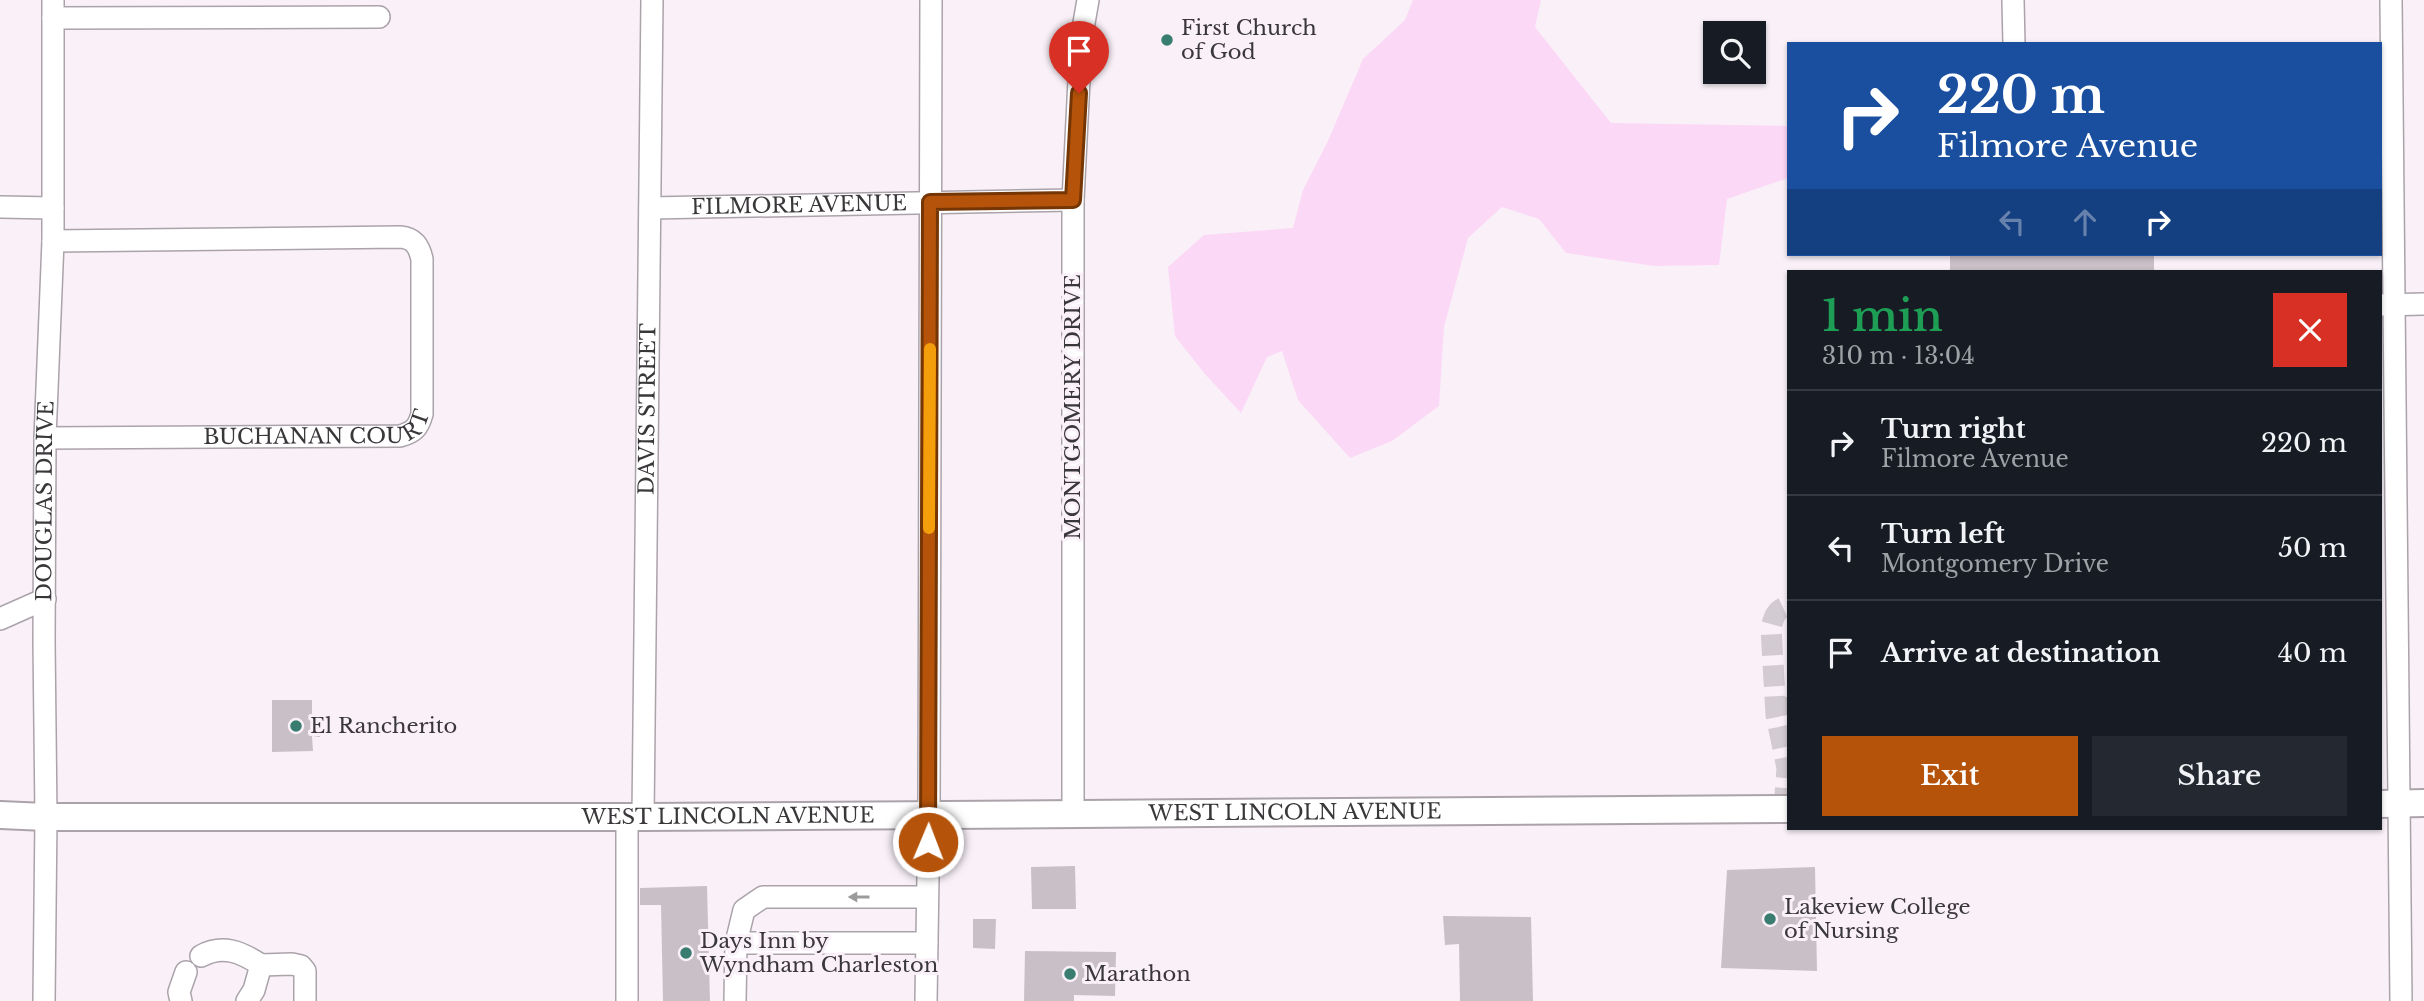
<!DOCTYPE html>
<html lang="en">
<head>
<meta charset="utf-8">
<style>
	:root { --surface:#171b24; --page:#242831; --text:#f1f3f6; --muted:#9ea1a6; --line:#363941; --accent:#b45309 }
	body { margin:0; font-family:"Libre Baskerville",serif; background:var(--page); color:var(--text); height:100vh; display:flex; flex-direction:column; font-size:26px; white-space:nowrap }
	* { box-sizing:border-box; margin:0 }
	p { font-size:23px; color:var(--muted) }
	.icon { flex:none; width:38px; height:38px; fill:none; stroke:currentColor; stroke-width:2; stroke-linecap:round; stroke-linejoin:round }
	.map { position:relative; flex:1; overflow:hidden }
	.details { position:absolute; left:1787px; top:270px; width:595px; height:560px; display:flex; flex-direction:column; background:var(--surface); border-radius:0px; box-shadow:0 2px 5px #0004 }
	.details>* { flex:none }
	.banner { position:absolute; left:1787px; top:42px; width:595px; height:214px; border-radius:0px; box-shadow:0 2px 5px #0004; background:#1a4fa0; color:#fff; overflow:hidden }
	.fabs { position:absolute; left:1703px; top:21px; display:grid; gap:14px }
	.fabs a { display:grid; place-items:center; width:63px; height:63px; border-radius:0px; background:var(--surface); box-shadow:0 2px 5px #0004; font-size:35px }
	.pin { position:absolute; display:grid; place-items:center; width:60px; height:60px; color:#fff; margin:-72px -30px; border-radius:50% 50% 50% 0; rotate:-45deg; box-shadow:0 0 7px #0007 }
	.pin .icon { rotate:45deg }
	.me { position:absolute; width:77px; margin:-38px; rotate:1deg; stroke-linejoin:round; filter:drop-shadow(0 0 5px #0008) }
	.turn { display:flex; align-items:center; gap:24px; height:147px; padding:0 35px; font-size:32px }
	.turn .icon { width:91px; height:91px; stroke-width:2.5 }
	.turn b { display:block; font-size:49px; line-height:60px }
	.lanes { display:flex; align-items:center; height:66px; padding:0 35px; background:#0003; justify-content:center; gap:35px; direction:ltr }
	.lanes .off { opacity:.35 }
	.round { display:grid; place-items:center; flex:none; width:74px; height:74px; border-radius:0px; background:var(--page) }
	.summary { display:flex; align-items:center; justify-content:space-between; height:119px; padding:0 35px }
	h1 { font-size:42px; font-weight:600; line-height:52px; color:#1e9e55 }
	.button { display:flex; gap:14px; margin-top:auto; padding:14px 35px }
	.button a { flex:1; height:80px; border-radius:0px; background:var(--accent); color:#fff; font-size:28px; font-weight:600; line-height:80px; text-align:center }
	.button a+a { background:var(--page); color:var(--text) }
	ul { padding:0; list-style:none }
	li { display:flex; align-items:center; gap:21px; height:105px; padding:0 35px; border-top:2px solid var(--line) }
	li div { flex:1 }
	li b { display:block; font-size:26px }
	li em { font-style:normal }
	.map>svg:first-child { display:block }
	.green { fill:#fcd8f7 }
	.building { fill:#c9c0c7 }
	.lines { fill:none; stroke-linecap:round; stroke-linejoin:round }
	.minor-tunnel { stroke:#d3cbd2; stroke-width:21; stroke-dasharray:21 10; stroke-linecap:butt }
	.minor-casing { stroke:#aba3aa; stroke-width:24 }
	.major-casing { stroke:#aba3aa; stroke-width:30 }
	.minor { stroke:#fff; stroke-width:21 }
	.major { stroke:#fff; stroke-width:26 }
	.oneway { fill:#9c9b9c }
	.route-casing { stroke:#753606; stroke-width:18 }
	.route { stroke:#b45309; stroke-width:12 }
	.slow { stroke:#f59e0b; stroke-width:12 }
	.poi-dot { fill:#397d71; stroke:#f9f0f8; stroke-width:2.5 }
	.labels { text-anchor:middle; stroke-width:6; stroke-linejoin:round; paint-order:stroke }
	.poi-label { font-size:21px; fill:#3a373a; stroke:#f9f0f8; text-anchor:start }
	.street-label { font-size:21px; fill:#3a373a; stroke:#f9f0f8 }
</style>
</head>
<body>
<div class="map">
<svg width="2424" height="1001" viewBox="0 0 2424 1001">
	<rect width="100%" height="100%" fill="#f9f0f8"/>
	<!-- green -->
	<path class="green" d="M1413,0H1541L1535,27L1611,123L1788,126V178L1727,199L1719,265L1654,266L1566,253L1539,219L1502,207L1468,238L1444,327L1439,406L1392,441L1350,458L1298,400L1282,351L1267,357L1241,413L1204,373L1175,336L1168,267L1204,235L1293,228L1303,190L1327,143L1363,59L1405,20Z"/>
	<!-- building -->
	<path class="building" d="M1950,254H2154V271H1950Z
		M1767,697H1788V715L1767,716Z
		M272,700H312V715L320,716V737L312,736L313,751L272,752Z
		M1075,866L1076,909H1032L1031,867Z
		M1815,867L1817,971L1721,968L1727,870Z
		M707,886L710,1001H663L661,905H640V888Z
		M1443,916L1531,917L1533,1001H1460L1459,944L1445,945Z
		M973,919H996L995,949L973,948Z
		M1025,951L1116,952L1115,996L1074,995V1001H1024Z"/>
	<g class="lines">
		<!-- minor-tunnel -->
		<path class="minor-tunnel" d="M1784,809L1787,768L1776,715L1771,628C1774,616 1776,609 1788,606"/>
		<defs>
			<g id="minor">
				<path d="M2013,0L2014,44"/>
				<path d="M2391,0L2401,1001"/>
				<path d="M53,18L379,17"/>
				<path d="M0,207L53,208"/>
				<path id="s1" d="M650,208L1073,200"/>
				<path d="M2381,305L2424,304"/>
				<path id="s2" d="M45,438L400,436C414,432 418,428 422,414V259C419,246 414,238 400,237L53,241"/>
				<path d="M0,619L45,599"/>
				<path d="M1073,814V200L1081,40L1088,0"/>
				<path id="s3" d="M643,817L652,0"/>
				<path d="M736,943H927"/>
				<path d="M201,956C223,944 241,952 261,965L254,990L247,1001"/>
				<path d="M261,965L292,964L301,966L305,971V1001"/>
				<path id="s4" d="M44,1001L46,817L44,641L45,438L53,241V0"/>
				<path d="M181,1001L179,992L186,972"/>
				<path d="M627,1001V817"/>
				<path d="M735,1001L736,943L744,910L763,897H927"/>
				<path d="M926,1001L929,815L931,0"/>
			</g>
			<g id="major">
				<path d="M2380,804L2424,803"/>
				<path id="s5" d="M0,815L46,817H643L1788,809"/>
			</g>
		</defs>
		<!-- minor casing -->
		<use href="#minor" class="minor-casing"/>
		<!-- major casing -->
		<use href="#major" class="major-casing"/>
		<!-- minor -->
		<use href="#minor" class="minor"/>
		<!-- major -->
		<use href="#major" class="major"/>
	</g>
	<!-- one-way arrows -->
	<defs><path id="oneway-solid" d="M-6-.8H1V-3.2L6.5 0L1 3.2V.8H-6Z" transform="scale(1.75)"/></defs>
	<use class="oneway" href="#oneway-solid" transform="translate(859 897) rotate(-180)"/>
	<g class="lines">
		<defs>
			<path id="route" d="M928,842L930,202L1073,200L1079,93"/>
		</defs>
		<!-- route casing -->
		<use href="#route" class="route-casing"/>
		<!-- route -->
		<use href="#route" class="route"/>
		<!-- slow -->
		<path class="slow" d="M929,528L930,349"/>
	</g>
	<!-- markers -->
	<g class="poi-dot">
		<circle cx="1167" cy="40" r="7"/>
		<circle cx="296" cy="726" r="7"/>
		<circle cx="1770" cy="919" r="7"/>
		<circle cx="686" cy="953" r="7"/>
		<circle cx="1070" cy="974" r="7"/>
	</g>
	<g class="labels">
		<!-- poi labels -->
		<g class="poi-label">
			<text x="1181" y="35">First Church<tspan x="1181" dy="24">of God</tspan></text>
			<text x="310" y="733">El Rancherito</text>
			<text x="1784" y="914">Lakeview College<tspan x="1784" dy="24">of Nursing</tspan></text>
			<text x="700" y="948">Days Inn by<tspan x="700" dy="24">Wyndham Charleston</tspan></text>
			<text x="1084" y="981">Marathon</text>
		</g>
		<!-- street labels -->
		<g class="street-label">
			<text dy="7" stroke="none"><textPath href="#s1" startOffset="149">FILMORE AVENUE</textPath></text>
			<text transform="translate(1073 407) rotate(-90)" y="7">MONTGOMERY DRIVE</text>
			<text dy="7" stroke="none"><textPath href="#s3" startOffset="408">DAVIS STREET</textPath></text>
			<text dy="7" stroke="none"><textPath href="#s2" startOffset="275">BUCHANAN COURT</textPath></text>
			<text dy="7" stroke="none"><textPath href="#s4" startOffset="500">DOUGLAS DRIVE</textPath></text>
			<text dy="7" stroke="none"><textPath href="#s5" startOffset="1295">WEST LINCOLN AVENUE</textPath></text>
			<text dy="7" stroke="none"><textPath href="#s5" startOffset="728">WEST LINCOLN AVENUE</textPath></text>
		</g>
	</g>
</svg>
<div class="fabs">
<a><svg class="icon" aria-label="search" viewBox="0 0 24 24"><circle cx="10" cy="10" r="6"/><path d="M15 15l6 6"/></svg></a>
</div>
<div class="pin" style="left:1079px;top:93px;background:#d93025"><svg class="icon" aria-label="arrive" viewBox="0 0 24 24"><path d="M6 21V4h12l-3 4 3 4H6"/></svg></div>
<svg class="me" style="left:928px;top:842px" viewBox="-20 -20 40 40"><circle r="17" fill="#b45309" stroke="#fff" stroke-width="3"/><path d="M0-11L8 9 0 5-8 9z" fill="#fff"/></svg>
<div class="banner">
<div class="turn"><svg class="icon" aria-label="right" viewBox="0 0 24 24"><path d="M7 20v-9h11M14 6l5 5-5 5"/></svg><div><b>220 m</b>Filmore Avenue</div></div>
<div class="lanes"><svg class="icon off" aria-label="left" viewBox="0 0 24 24"><path d="M17 20v-9H6M10 6l-5 5 5 5"/></svg><svg class="icon off" aria-label="ahead" viewBox="0 0 24 24"><path d="M12 20V5M6 11l6-6 6 6"/></svg><svg class="icon" aria-label="right" viewBox="0 0 24 24"><path d="M7 20v-9h11M14 6l5 5-5 5"/></svg></div>
</div>
<section class="details">
<div class="summary"><div><h1>1 min</h1><p>310 m · 13:04</p></div><a class="round" style="background:#d93025;color:#fff"><svg class="icon" aria-label="close" viewBox="0 0 24 24"><path d="M6 6l12 12M18 6L6 18"/></svg></a></div>
<ul>
<li><svg class="icon" aria-label="right" viewBox="0 0 24 24"><path d="M7 20v-9h11M14 6l5 5-5 5"/></svg><div><b>Turn right</b><p>Filmore Avenue</p></div><em>220 m</em></li>
<li><svg class="icon" aria-label="left" viewBox="0 0 24 24"><path d="M17 20v-9H6M10 6l-5 5 5 5"/></svg><div><b>Turn left</b><p>Montgomery Drive</p></div><em>50 m</em></li>
<li><svg class="icon" aria-label="arrive" viewBox="0 0 24 24"><path d="M6 21V4h12l-3 4 3 4H6"/></svg><div><b>Arrive at destination</b></div><em>40 m</em></li>
</ul>
<div class="button"><a>Exit</a><a>Share</a></div>
</section>
</div>
</body>
</html>
